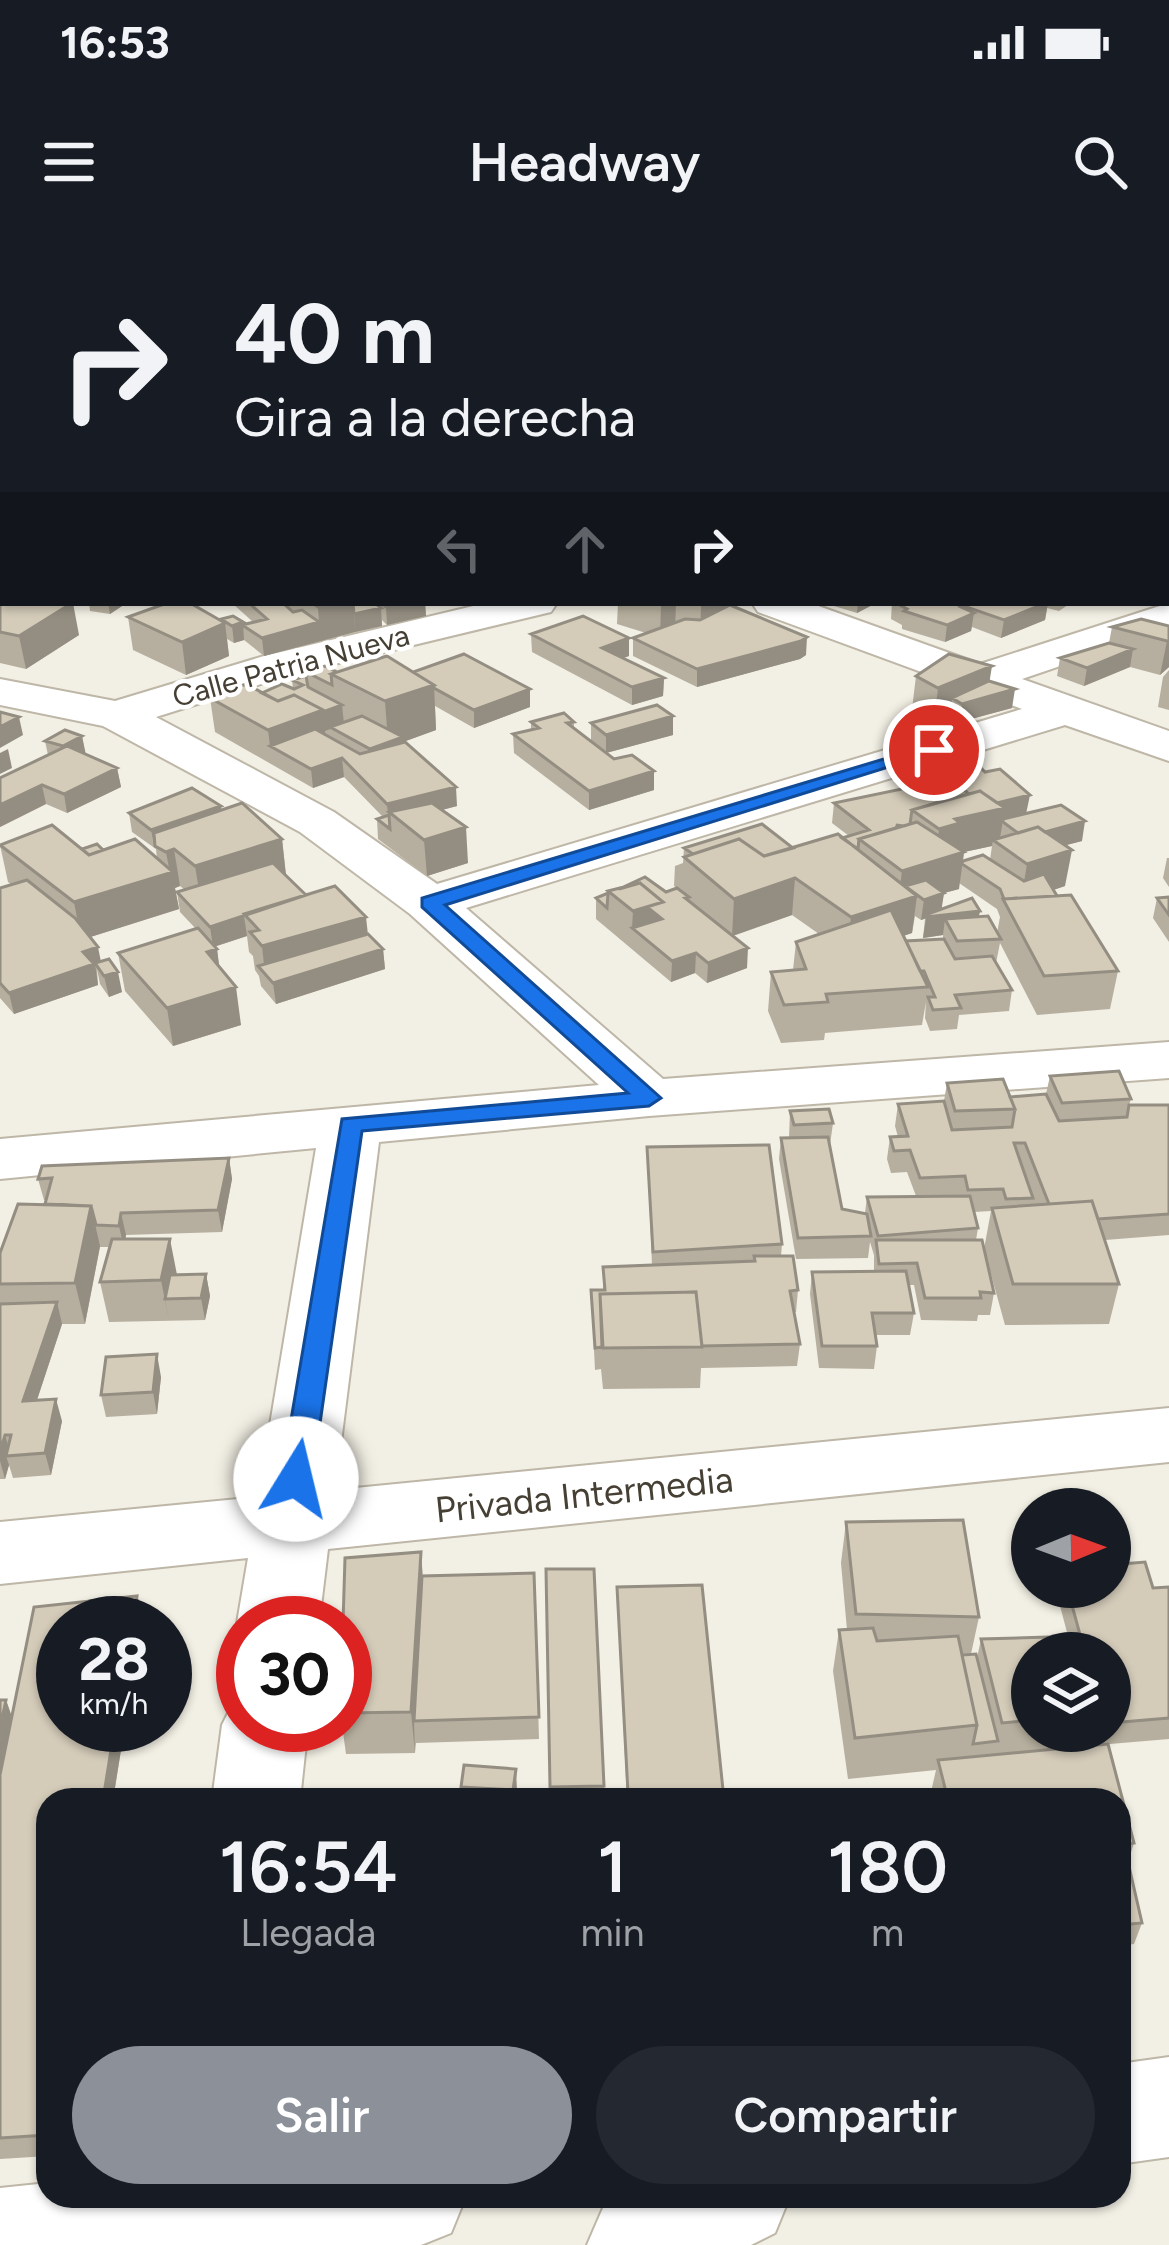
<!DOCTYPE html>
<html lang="es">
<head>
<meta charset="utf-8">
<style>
	:root { --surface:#171b24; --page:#242831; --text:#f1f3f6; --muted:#9ea1a6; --accent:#8c9099 }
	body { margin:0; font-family:Figtree,sans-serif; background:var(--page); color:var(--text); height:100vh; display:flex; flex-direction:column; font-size:45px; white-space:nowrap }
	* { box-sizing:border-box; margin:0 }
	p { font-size:39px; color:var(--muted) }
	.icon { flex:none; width:66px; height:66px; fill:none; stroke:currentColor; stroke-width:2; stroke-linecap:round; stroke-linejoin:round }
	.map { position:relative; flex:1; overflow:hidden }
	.drawer { position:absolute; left:36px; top:1548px; width:1095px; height:420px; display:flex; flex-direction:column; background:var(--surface); border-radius:36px; box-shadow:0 3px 9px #0004 }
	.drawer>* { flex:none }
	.guide { position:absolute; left:0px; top:0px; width:1170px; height:366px; box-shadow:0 3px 9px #0004; background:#171b24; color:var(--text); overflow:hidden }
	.needle { width:78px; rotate:89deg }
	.buttons { position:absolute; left:1011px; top:1248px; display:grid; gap:24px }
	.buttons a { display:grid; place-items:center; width:120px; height:120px; border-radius:50%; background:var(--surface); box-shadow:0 3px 9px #0004; font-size:60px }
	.speed { position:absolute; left:36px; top:1356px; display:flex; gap:24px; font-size:60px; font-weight:700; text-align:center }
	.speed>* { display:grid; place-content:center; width:156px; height:156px; border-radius:50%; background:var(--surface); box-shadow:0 3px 9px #0004; line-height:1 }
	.speed small { font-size:30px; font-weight:400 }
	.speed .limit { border:18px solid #d22; background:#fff; color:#111 }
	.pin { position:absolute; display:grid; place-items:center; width:102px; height:102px; color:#fff; margin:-51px; border:6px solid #fff; border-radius:50%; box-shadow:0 3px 12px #0007 }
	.me { position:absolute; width:132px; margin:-66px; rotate:9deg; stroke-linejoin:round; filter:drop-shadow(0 0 9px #0008) }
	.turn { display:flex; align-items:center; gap:42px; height:252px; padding:0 36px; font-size:54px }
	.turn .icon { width:156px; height:156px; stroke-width:2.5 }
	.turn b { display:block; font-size:84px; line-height:102px }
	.lanes { display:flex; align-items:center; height:114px; padding:0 36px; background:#0003; justify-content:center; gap:60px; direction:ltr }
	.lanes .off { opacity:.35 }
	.eta { display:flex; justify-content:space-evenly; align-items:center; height:204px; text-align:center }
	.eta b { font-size:72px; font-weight:600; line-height:84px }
	.cta { display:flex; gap:24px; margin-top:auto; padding:24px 36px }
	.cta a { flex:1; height:138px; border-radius:72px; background:var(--accent); color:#fff; font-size:48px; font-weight:600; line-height:138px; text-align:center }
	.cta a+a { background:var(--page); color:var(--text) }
	.status { display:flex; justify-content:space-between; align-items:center; height:84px; padding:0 60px; background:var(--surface); direction:ltr }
	.status svg { height:33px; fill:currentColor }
	header { display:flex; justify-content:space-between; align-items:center; height:156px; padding:0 36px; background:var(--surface); font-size:54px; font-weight:600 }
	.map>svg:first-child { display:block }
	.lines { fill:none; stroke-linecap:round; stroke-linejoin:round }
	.minor-casing { stroke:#beb7a7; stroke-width:4 }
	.minor { fill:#fff; fill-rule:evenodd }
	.wall { fill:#b6af9f; fill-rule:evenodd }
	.shaded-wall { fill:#948e82 }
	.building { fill:#d4cbb9; stroke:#948e82; stroke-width:3 }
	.route { fill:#1a73e8; stroke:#114b97; stroke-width:3 }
	.labels { text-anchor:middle; stroke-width:9; stroke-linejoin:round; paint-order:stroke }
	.far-street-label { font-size:30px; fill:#453f34; stroke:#fff }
	.street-label { font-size:36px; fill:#453f34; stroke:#fff }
</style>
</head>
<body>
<div class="status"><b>16:53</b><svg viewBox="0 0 49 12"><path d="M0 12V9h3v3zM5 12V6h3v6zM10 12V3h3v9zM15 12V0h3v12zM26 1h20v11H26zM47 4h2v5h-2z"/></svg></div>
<header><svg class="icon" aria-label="menu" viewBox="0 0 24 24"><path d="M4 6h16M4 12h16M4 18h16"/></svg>Headway<svg class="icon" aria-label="search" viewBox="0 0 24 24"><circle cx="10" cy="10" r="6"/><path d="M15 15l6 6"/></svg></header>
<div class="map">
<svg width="1169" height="2005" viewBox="0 0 1169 2005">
	<rect width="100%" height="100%" fill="#f2efe4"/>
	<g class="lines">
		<defs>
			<path id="minor" d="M813,0H848L850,3H815Z
				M0,56H3V74H0Z
				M1167,86L1169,87V105L1167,104Z
				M0,148L3,149V170L0,169Z
				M0,279H3L0,302Z
				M486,363H557L551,372L293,434L156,477L334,572L437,644L1022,469L758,372L752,363H810L980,424L1169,363V389L1022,439L1169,491V521L1065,485L466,668L663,839L1169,802V838L649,876L379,902L335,1250L1169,1168V1222L328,1309L319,1383H243V1394L237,1383L248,1318L0,1344V1282L258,1257L316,908L0,939V899L599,845L410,674L300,592L103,486L0,465V439L115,461L264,416Z
				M243,1457V1485H308L300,1560H212L222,1485L235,1459Z
				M1169,1817V1917L1119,1924V1824Z
				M48,1943V1956H466L451,1993L421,2005H0V1948Z
				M626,1956H790L775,1993L751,2005H587L603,1968Z"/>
		</defs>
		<!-- minor casing -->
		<use href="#minor" class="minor-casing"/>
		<!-- minor -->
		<use href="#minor" class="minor"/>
	</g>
	<!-- wall -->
	<path class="wall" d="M18,0H197L190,1L194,3H18Z
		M224,0H266V3H231Z
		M540,0H648V3H548Z
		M961,0H1139L1151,3H972Z
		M1167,231H1169V333L1167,334Z
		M3,314V347H0V315Z
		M0,361L79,395L26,429L0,423Z
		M89,363H125V364L110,374L90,371Z
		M232,363H425L426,376L387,385L382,380V386L321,400L264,416L244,400L234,403L227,399L229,416L186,435L133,410L128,377L221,381L243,382V384L253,382Z
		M618,363H730L806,415L800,419L697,447L633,416V398L646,393L617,384Z
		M824,363H876L857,373Z
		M892,363H1071L1059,371L1047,368L1045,380L1001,398L972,387L971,391L945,402L902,389V385L891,379Z
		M1169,386V427L1160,435L1130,427L1084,446L1057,436L1060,418L1109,403L1112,387Z
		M531,394L629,398V416L623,418L664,438L663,456L632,465L532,412Z
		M1169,430V470L1158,467L1163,437Z
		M306,432H413L530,449V467L474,488L435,466L436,490L403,502L457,566L442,570L468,623L427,636L378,599L377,579L383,577L344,537L313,548L215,492L210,458L293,449L292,440L306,435Z
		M916,436L989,441L1012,468L960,482L950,475L934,482L912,469Z
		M531,482H574V489L591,501V483L673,495L606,513L654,550L589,570L514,513L513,494L531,490Z
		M82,496L85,514L117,528L121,547L67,573L46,564L0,587V538L48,515L45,501Z
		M944,531L1082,601L1065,605V646L1053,650L1118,731L1110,769L1037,775L1000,703L996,723L1012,750L1009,771L959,775L957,789L930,791L925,778L926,762L922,785L825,793L824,800L781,803L768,771L771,732L793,730L796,702L819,694L792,675L733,696L747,728L707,743L695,733L671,742L596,679V658L607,653L608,651L682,652L674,646L675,626L683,623L684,608H793L849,596L832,583L834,563L943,561L951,559L942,550ZM992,606L990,620L963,621L964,612ZM959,643L997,669L1000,677L997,693L979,677L941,669L944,653L959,649ZM915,676L921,680L925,679L923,698L943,695V699L906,701L903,696L912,693Z
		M221,566V570L282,599L286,635L306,655L368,694L383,709L385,729L276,764L261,746L259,736L255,730L253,716L249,712L247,696L214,707L217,709L219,727L241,785L173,806L125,751L118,713L196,689L180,672L177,652L185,650L180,646L175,648L179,669L90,697L101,722L122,752L109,757L100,744L97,729L98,745L14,774L0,758V648L12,645L8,642L0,605L103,610L157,619L156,609L132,592L129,573Z
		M1167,618H1169V647L1163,638Z
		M1169,657V702L1153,678L1157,658Z
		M1050,836L1131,859L1129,865H1169V995L1105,1000L1119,1044L1109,1084L1005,1085L984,1009L991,971L974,972L978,988L976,1000L994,1053L990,1075H978L977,1081L921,1080L914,1045H908L914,1073L910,1095H875L877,1106L874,1129L819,1128L810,1054L812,1032L874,1031V1015L870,1002L868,1018L796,1019L779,919L781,898H789L790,871L833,883L830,905L842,969L865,973L867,957L916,956L907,932L891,933L887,919L890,897H898L895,886L898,864L944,861L947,843L1010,857L1046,854Z
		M647,907L782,1004L781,1016L798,1050L796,1072H794L800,1104L797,1126L701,1128L700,1148L603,1149L601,1129L595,1130L591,1050H603V1027L652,1025Z
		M229,918L232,939L222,992L126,995L125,999L177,1034H206L210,1056L205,1080L109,1082L100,1042L110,1007H100L85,1084H62L37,1160L62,1181L51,1235L13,1238L9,1225L5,1239H0V1013L45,964L46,960H44L38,939Z
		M161,1137L157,1174L106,1177L101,1155Z
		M963,1280L979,1377L971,1414H976L977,1418L981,1399L1068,1396L1056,1351L1057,1347H1067L1068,1350L1067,1347H1110V1325L1145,1322L1153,1348L1169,1347V1499L1098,1505L1108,1504L1134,1603L1128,1622L1142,1683L1134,1704L1119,1706V1560H856L857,1553L931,1552L936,1530L848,1539L833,1431L839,1390H847L841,1323L846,1282ZM1032,1413H1110V1491H1032Z
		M546,1329L604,1546V1560H551Z
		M534,1333L539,1499L416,1503L415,1513L346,1514L342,1485H345V1383L423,1336Z
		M617,1347L723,1550L722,1560H627Z
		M137,1356L142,1378V1383H63V1485H125L113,1560H48V1916L0,1919V1460H6L12,1477L34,1367Z
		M464,1525L517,1551L516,1560H462L461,1547Z"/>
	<!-- shaded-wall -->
	<path class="shaded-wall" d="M152,0H197L180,3H153Z
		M245,0H266V3H246Z
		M462,0H484V3H462Z
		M583,0H608V3H577Z
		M620,0H648V3H620Z
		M0,22H2L3,28V47H0Z
		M3,81V108L0,109V82Z
		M73,363L79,395L26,429L19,396Z
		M108,363H125V364L110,374Z
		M337,363H353L355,392L264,416L262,398L319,382L318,367Z
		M405,363H425L426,376L387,385L386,367Z
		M666,363H676L675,390L660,398L661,365Z
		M706,363H730L729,382L700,398L701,366Z
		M858,363H876L857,373Z
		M1048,363L1045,380L1001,398L1004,380Z
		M964,366L962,378L974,373L971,391L945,402L947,385L961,367Z
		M381,368L382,386L355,392L354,374Z
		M243,382L244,400L234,403L232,386Z
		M225,383L229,416L186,435L182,402Z
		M807,397L806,415L800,419L697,447V429Z
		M629,398V416L602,426V408Z
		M1169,400V427L1160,435L1167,401Z
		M1133,409L1130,427L1084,446L1087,428Z
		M992,426L987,457L1015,449L1012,468L960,482L962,464L952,458L950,475L934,482L938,448Z
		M664,438L663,456L632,465V447Z
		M332,445L334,468L342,465L344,484L325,491L326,504L270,506L268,490L323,470L334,468Z
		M434,445L436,490L403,502L371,528L370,509L388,502L385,461Z
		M530,449V467L474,488V470Z
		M673,476V495L606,513V495Z
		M19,477L23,495L0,508V487Z
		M82,496L86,515L66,525L63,506Z
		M8,509L12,528L0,534V513Z
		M342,518L344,537L313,548L311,529Z
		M117,528L121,547L67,573L64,554Z
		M654,531V550L589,570V551Z
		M42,545L46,564L0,587V565Z
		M456,547L457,566L400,581L389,572V584L387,564Z
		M1030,555L1026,574L1003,580L999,604L993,600L992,606L964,612L959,649L944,653L941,673L980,671L976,691L945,679L943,695L923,698L926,678L921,680L924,660L917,656L912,693L847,715L851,677L898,662L902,631L935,621L939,589L928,581Z
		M221,566L223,585L155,606V609L151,590Z
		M1085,581L1082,601L1022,617L1025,598Z
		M466,587L468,623L427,636L424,600Z
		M282,599L286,636L201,662L195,626Z
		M174,609L180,646L175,648L179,669L81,700L74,662L170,633L166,612Z
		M1072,610L1065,646L1021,661L1027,624Z
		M808,620L795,638L792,675L732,696L734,659Z
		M663,662L661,700L632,688L633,671Z
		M244,676L247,696L213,707L210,687Z
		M366,677L370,713L383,709L385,729L276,764L273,743L265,734L262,706Z
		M98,707L102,727L95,723L98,745L14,774L9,753L83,712Z
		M748,708L747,728L707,743L708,723Z
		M217,709L222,747L207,712Z
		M696,713L695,733L671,742L672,721Z
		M118,732L122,752L109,757L104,736Z
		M236,747L241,785L173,806L167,768Z
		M229,918L232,939L222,992L218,970Z
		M91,966L100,1006L85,1084L75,1043Z
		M121,973L126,995L124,1008L119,986Z
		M170,999L178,1040L165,1059L169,1081L161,1040Z
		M206,1034L210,1056L205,1080L201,1058Z
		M57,1062L62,1084L29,1184L23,1161Z
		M157,1114L161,1137L157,1174L153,1152Z
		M56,1159L62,1181L51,1235L45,1213Z
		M5,1195L11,1215L6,1216L9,1225L5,1239L0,1221V1212Z
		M421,1312L424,1353L414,1481L415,1513L411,1472Z
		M137,1356L142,1378V1383H133Z
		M6,1460L20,1501L0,1545V1488Z
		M115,1485H125L113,1560H103Z
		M516,1529L517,1551L516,1560H513V1550Z"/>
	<!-- building -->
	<path class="building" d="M23,0H71L55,3H29Z
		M73,0H94L100,3H55Z
		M104,0H131L138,3H102L108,2Z
		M388,0L421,2L458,0L466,3H378Z
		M500,0H516L524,3H482Z
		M677,0H731L716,3H687Z
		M756,0H818L825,2L756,3Z
		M893,0H926L915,3Z
		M1037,0H1085L1074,3H1049Z
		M1085,0H1139L1151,3H1074Z
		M3,195V217L0,218V196Z
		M3,314V331L0,330V315Z
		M3,360V363H72L19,396L0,392V361Z
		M167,363H190L225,383L182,402L128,377Z
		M249,363H283L293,372L302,370L319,382L262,398L242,385L267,379Z
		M312,363H337L318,367Z
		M353,363H375L381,368L354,374Z
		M380,363H405L386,367Z
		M896,363H1046L1004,380L964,366L961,367L974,373L947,385L904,371L907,369Z
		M730,365L807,397L801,401L697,429L633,398L685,379L700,380Z
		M233,376L243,382L232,386L221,379Z
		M583,376L629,398L602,408L664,438L632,447L531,394Z
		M1141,379L1169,386V400L1167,401L1112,387Z
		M1109,403L1133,409L1087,428L1060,418Z
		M464,414L530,449L474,470L434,448V445L413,432Z
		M949,414L992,426L938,448L916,436Z
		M387,416L434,445L385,461L331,434Z
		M325,426L337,432L331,434L332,445L306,432Z
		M306,436L308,447L342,465L323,472V470L294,455L278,461L262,453L282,444L294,449L303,445L292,440Z
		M989,441L1015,449L962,464L952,458Z
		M246,444L278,461L294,455L323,470L268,490L210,458Z
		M657,465L673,476L606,495L591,483Z
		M0,472L19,477L0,487Z
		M564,473L574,482L567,483L614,519L632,515L654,531L589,551L513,494L539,488L531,482Z
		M362,476L403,497L370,509L330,487Z
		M315,489L360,514L405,502L456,547L387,564L342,518L311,529L270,506Z
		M65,490L82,496L63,506L45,501Z
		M67,506L117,528L64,554L42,545L0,565V538Z
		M975,522L985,532L1000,529L1030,555L997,563L980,551L969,554L944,531Z
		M916,546L943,561L912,570L910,584L904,586L896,585L899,587L859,599L858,609L842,598L869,590L834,563Z
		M192,548L221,566L151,590L129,573Z
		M980,551L1005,568L955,579L960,583L939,589L912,570Z
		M242,563L282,599L195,626L174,609L166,612L155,606L154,593Z
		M432,563L466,587L424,600L389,572Z
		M1061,565L1085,581L1045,592L1038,587L1018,593L1003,582V579Z
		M389,575L390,589L377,579Z
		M917,582L964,612L902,631L859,599Z
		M762,584L793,608L764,616L739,599L693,614L684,608Z
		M52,585L89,615L135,599L173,632L74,662L0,605Z
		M1038,587L1072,610L1027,624L993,600Z
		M838,594L917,656L851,677L795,638L734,659L684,617L739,599L764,616Z
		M97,604L103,610L89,615L82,609Z
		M983,615L1024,641L1044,634L1057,656L1004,659L1000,649L962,624L963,621Z
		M273,623L306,655L210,687L177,652Z
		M645,637L666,652L677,648L689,657L685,658L748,708L708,723L696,713L672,721L632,688L662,679L647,667L663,662L640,643L619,649Z
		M27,640L75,678L98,707L83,712L94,724L9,753L0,743V648Z
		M926,640L944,653L924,660L905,646Z
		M640,643L663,662L633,671L608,651Z
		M335,646L366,677L262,706L250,692L259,690L244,674Z
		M608,653L607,668L596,658Z
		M1071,655L1118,731L1044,736L1003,659Z
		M1169,657V675L1157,658Z
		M972,658L980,671L926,677L925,675Z
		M891,670L928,747L826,754L828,762L784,765L771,732L806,729L796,702Z
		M988,676L1001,699L957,701L945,679Z
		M198,688L217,709L207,712L236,747L167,768L118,713Z
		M368,694L383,709L273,743L258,726Z
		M944,699L955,719L992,716L1012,750L955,755L961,768L933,770L928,757H935L924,731H920L906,701Z
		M109,719L118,732L104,736L95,723Z
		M1119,831L1131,859L1062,863L1050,836Z
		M1003,839L1015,869L955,871L947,843Z
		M1046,854L1059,881L1127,877L1129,865H1169V974L1098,979L1092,961L1049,964L1025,903H1014L1033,958L1006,959L1003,949L968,950L965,936L920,938L910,910L894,911L890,897L908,896L898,864L944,861L952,890L1012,887L1015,869L1010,857Z
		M829,869L833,883L794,885L790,871Z
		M828,897L842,969L867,974L871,996L798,998L781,898Z
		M769,905L782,1004L653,1012L647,907Z
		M229,918L218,970L121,973L119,986L96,985L91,966L45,964L52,938L38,939L42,926Z
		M970,956L978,988L878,996L867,957Z
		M1092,961L1119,1044H1013L992,968Z
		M18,964L91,966L75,1043L0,1044V1013Z
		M112,999H170L161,1040L100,1042Z
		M876,1000H982L994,1053L980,1052L981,1058H925L917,1023L879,1024Z
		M754,1016H793L798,1050L790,1051L800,1104L702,1106L696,1052L600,1054L602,1107L595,1108L591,1050H605L603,1027L755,1021Z
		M906,1031L914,1073H872L877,1106H822L812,1032Z
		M206,1034L201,1058L165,1059L170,1035Z
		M696,1052L702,1107L603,1108L600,1054Z
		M57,1062L23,1161L56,1159L45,1213L6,1216L11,1195H5L0,1212V1064Z
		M157,1114L153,1152L101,1155L106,1117Z
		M963,1280L979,1377L856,1374L846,1282Z
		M421,1312L411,1472L345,1473V1383H343L345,1318Z
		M1145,1322L1153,1348L1169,1347V1478L1110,1483V1413H1085L1067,1347H1110V1325Z
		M546,1329H594L604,1546L550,1547Z
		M534,1333L539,1477L414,1481L422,1336Z
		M702,1345L723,1550L628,1553L617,1347Z
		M137,1356L133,1383H63V1485H115L103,1560H48V1887L47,1895L0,1898V1535L34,1367Z
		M873,1388L877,1401L958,1396L977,1485L855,1498L839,1390Z
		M1080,1396L1084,1413H1032V1480L1002,1483L981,1399Z
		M976,1414L998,1501L973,1504L977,1485L962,1415Z
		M0,1460H6L0,1488Z
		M1094,1491L1098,1505L1053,1509L1050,1497Z
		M1108,1504L1134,1603L1119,1605V1560H948L938,1520Z
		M464,1525L516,1529L513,1550L461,1547Z
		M938,1552L940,1560H858L857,1553Z
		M1128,1622L1142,1683L1119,1685V1623Z"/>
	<!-- route -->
	<path class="route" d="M927,506L943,510L445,665L661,858L649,866L362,891L312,1239L307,1248H285L281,1239L342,879L628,853L422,667V658Z"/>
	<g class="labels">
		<!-- far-street labels -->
		<g class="far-street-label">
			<text transform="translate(291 426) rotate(-15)" y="10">Calle Patria Nueva</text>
		</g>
		<!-- street labels -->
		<g class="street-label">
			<text transform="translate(584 1254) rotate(-6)" y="13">Privada Intermedia</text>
		</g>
	</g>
</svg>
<div class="buttons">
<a><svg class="needle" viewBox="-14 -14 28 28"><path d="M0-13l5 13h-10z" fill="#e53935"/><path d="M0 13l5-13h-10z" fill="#9ea1a6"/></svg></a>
<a><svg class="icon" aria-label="layers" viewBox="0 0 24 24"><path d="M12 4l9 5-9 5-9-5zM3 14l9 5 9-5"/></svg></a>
</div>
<div class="speed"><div>28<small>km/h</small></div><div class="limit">30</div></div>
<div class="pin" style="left:934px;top:510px;background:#d93025"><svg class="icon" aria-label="arrive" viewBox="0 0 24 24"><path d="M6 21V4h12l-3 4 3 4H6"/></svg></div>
<svg class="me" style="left:296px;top:1239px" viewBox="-20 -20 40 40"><circle r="19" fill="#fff"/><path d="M0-13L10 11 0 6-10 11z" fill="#1a73e8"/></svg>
<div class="guide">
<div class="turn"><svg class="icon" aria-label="right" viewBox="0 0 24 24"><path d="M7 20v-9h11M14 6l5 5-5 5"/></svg><div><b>40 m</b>Gira a la derecha</div></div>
<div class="lanes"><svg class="icon off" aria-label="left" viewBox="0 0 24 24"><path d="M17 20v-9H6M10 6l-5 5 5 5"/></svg><svg class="icon off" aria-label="ahead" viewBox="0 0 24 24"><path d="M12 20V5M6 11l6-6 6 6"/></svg><svg class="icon" aria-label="right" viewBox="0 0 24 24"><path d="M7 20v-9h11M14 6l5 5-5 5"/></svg></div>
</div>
<section class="drawer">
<div class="eta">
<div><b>16:54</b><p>Llegada</p></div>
<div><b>1</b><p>min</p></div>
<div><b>180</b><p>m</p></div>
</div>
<div class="cta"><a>Salir</a><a>Compartir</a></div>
</section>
</div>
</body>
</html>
